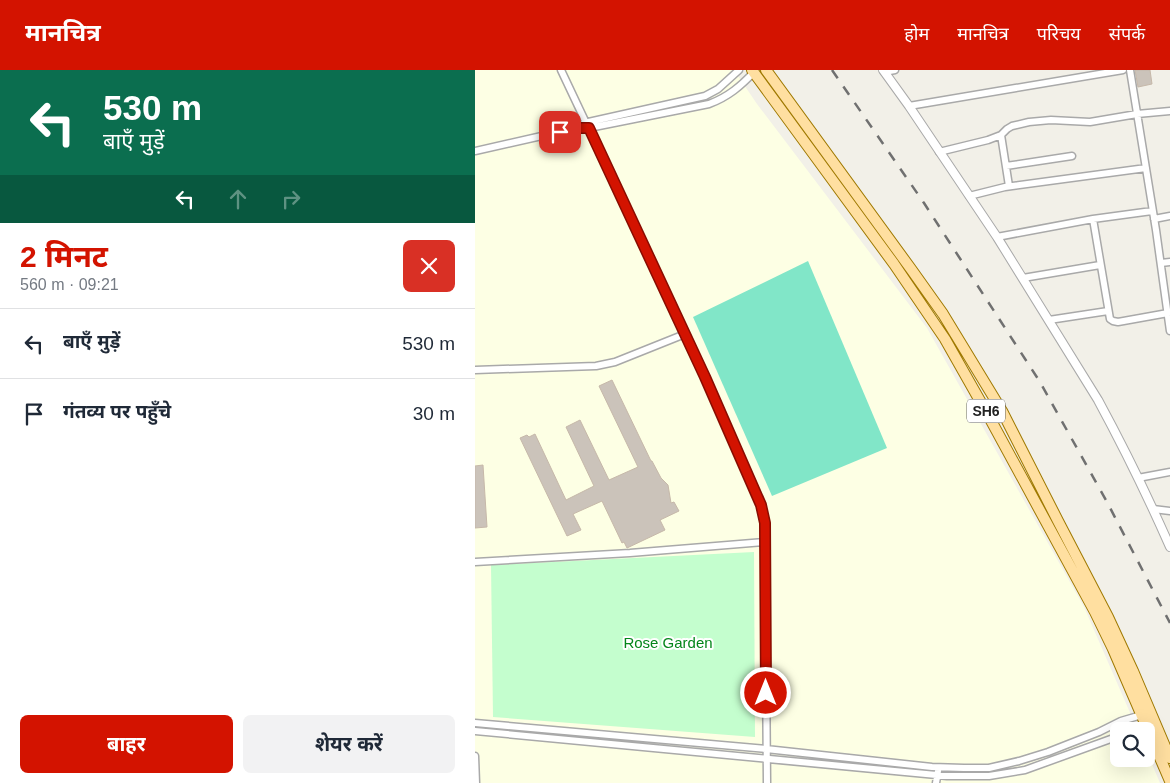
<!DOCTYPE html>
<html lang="hi">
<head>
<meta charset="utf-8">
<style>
	:root { --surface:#fff; --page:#f2f2f3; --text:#1f2937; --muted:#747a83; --line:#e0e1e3; --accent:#d31300 }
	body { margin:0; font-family:Arial,"Noto Sans Devanagari",sans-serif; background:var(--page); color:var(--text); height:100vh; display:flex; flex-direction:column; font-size:19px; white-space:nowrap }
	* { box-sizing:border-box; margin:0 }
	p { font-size:16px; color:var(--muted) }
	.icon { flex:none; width:28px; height:28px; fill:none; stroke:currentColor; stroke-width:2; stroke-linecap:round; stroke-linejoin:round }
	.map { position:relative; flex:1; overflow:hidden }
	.panel { display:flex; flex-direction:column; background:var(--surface); width:475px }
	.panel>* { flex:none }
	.top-card { background:#0b6e4f; color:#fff; overflow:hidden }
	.fabs { position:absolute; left:635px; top:652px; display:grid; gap:10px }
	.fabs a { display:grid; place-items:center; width:45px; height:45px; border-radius:8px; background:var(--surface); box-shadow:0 5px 20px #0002; font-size:25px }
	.pin { position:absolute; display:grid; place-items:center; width:42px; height:42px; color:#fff; margin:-21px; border-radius:10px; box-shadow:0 2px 8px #0006 }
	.me { position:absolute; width:55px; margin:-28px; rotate:0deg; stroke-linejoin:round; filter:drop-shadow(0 0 4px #0008) }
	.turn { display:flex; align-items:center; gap:18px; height:105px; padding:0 20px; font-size:22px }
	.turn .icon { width:65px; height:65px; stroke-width:2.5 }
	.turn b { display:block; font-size:35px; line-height:42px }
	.lanes { display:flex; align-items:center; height:48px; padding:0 20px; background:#0003; justify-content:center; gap:25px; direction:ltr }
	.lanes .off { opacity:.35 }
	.round { display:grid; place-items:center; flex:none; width:52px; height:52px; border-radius:8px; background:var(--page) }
	.head { display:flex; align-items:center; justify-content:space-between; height:85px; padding:0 20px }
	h1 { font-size:30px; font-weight:700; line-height:38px; color:var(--accent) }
	.primary-button { display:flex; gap:10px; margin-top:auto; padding:10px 20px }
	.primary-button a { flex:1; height:58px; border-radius:8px; background:var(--accent); color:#fff; font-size:20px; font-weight:700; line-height:58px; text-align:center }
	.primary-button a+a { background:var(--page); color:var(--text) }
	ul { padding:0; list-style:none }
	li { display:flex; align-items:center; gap:15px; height:70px; padding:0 20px; border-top:1px solid var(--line) }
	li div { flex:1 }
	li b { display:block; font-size:19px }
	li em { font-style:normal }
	header { display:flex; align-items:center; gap:30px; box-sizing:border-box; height:70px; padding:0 25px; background:var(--accent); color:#fff }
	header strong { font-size:24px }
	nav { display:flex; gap:28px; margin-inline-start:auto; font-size:18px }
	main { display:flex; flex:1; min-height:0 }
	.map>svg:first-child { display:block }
	.education { fill:#fdffe4 }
	.park { fill:#c4fece }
	.pitch { fill:#81e6c8 }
	.building { fill:#cbc3ba; stroke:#c6b8a9 }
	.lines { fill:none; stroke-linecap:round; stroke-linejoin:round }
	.minor-casing { stroke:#a9a9a9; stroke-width:9 }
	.tertiary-casing { stroke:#a9a9a9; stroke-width:10 }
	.primary-casing { stroke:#9f7900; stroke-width:12 }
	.minor { stroke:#fff; stroke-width:6 }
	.tertiary { stroke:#fff; stroke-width:8 }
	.primary { stroke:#ffdfa0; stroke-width:10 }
	.rail { stroke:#707070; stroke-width:2.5; stroke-dasharray:10 10; stroke-linecap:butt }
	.route-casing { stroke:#890c00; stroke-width:12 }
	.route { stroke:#d31300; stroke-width:9 }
	.labels { text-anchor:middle; stroke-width:4; stroke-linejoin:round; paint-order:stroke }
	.shield { fill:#fff; stroke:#646464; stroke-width:1 }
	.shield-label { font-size:14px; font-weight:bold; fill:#222 }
	.park-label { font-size:15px; fill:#04861a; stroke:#fff }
</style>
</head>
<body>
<header>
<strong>मानचित्र</strong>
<nav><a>होम</a><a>मानचित्र</a><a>परिचय</a><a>संपर्क</a></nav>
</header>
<main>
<section class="panel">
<div class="top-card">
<div class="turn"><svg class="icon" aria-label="left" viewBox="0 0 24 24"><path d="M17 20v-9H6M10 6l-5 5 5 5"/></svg><div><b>530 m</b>बाएँ मुड़ें</div></div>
<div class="lanes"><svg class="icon" aria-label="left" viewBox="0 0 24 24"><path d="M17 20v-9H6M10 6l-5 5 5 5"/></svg><svg class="icon off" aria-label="ahead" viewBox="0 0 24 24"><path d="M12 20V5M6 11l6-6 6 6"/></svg><svg class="icon off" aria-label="right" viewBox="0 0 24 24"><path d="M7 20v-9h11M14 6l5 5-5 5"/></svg></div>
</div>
<div class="head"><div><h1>2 मिनट</h1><p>560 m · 09:21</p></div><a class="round" style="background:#d93025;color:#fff"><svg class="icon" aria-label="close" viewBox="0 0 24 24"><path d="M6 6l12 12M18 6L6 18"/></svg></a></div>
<ul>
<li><svg class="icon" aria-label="left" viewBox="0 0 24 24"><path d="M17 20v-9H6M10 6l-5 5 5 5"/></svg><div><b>बाएँ मुड़ें</b></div><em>530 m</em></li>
<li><svg class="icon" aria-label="arrive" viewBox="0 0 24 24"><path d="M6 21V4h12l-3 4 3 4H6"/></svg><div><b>गंतव्य पर पहुँचे</b></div><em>30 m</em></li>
</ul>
<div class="primary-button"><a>बाहर</a><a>शेयर करें</a></div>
</section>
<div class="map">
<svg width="695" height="713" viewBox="0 0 695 713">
	<rect width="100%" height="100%" fill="#f2f0e8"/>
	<!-- education -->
	<path class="education" d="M0,0H259L282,34L452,258L609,537L663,661H644V689H671V680L685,713H0Z"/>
	<!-- park -->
	<path class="park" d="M279,482L280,667L18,647L16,495Z"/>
	<!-- pitch -->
	<path class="pitch" d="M333,191L412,378L297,426L218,247Z"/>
	<!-- building -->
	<path class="building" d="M660,0H675L677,14L663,17Z
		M137,310L176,391H177L186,408L193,415L196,433L199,432L204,441L185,450L190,460L152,478L149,472L147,473L127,431L98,444L106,460L92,466L45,368L52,365L54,367L60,364L91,430L119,416L91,357L105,350L134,410L163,397L124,316Z
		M8,395L12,457L0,458V396Z"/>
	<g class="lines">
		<defs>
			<path id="minor" d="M86,0L231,307L286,435L290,453V472L292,713
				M655,0L681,160L695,261
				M409,2L420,0
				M434,36L648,0
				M109,53L230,26L243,19L264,0
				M526,65L534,116
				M0,81L102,58H114L234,34C253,27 266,16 280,1
				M464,82L513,70L526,65L532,59L537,56L554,52L576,50L615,52L662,44L695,41
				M531,96L597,86
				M494,126L530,117L671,98
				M618,149L635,249L638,251L643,252L693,243
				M679,149L695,146
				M522,167L618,149L677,141
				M686,193L695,192
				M548,208L625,195
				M574,250L633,241
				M0,300L121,296L140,292L210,264
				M663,408L695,402
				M678,439L695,441
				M0,492L155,483L290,472
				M0,653L291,679L457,697L489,698H514L544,691L573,682L624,662L646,651L670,644
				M0,661L472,706H514L550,700L644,666
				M663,661L675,658
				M0,686L1,713
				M461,713L463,701"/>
			<path id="tertiary" d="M408,0L434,36L522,167L623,330C649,378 673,427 695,477"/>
			<path id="primary" d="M277,0L419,194L470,269L513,345L620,542L638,579L695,711
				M291,0L436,199L468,244L527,341L583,451L633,547L658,601L695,688"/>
		</defs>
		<!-- minor casing -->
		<use href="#minor" class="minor-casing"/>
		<!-- tertiary casing -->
		<use href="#tertiary" class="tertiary-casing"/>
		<!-- primary casing -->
		<use href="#primary" class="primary-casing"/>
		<!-- minor -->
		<use href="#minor" class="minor"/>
		<!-- tertiary -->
		<use href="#tertiary" class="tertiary"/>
		<!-- primary -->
		<use href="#primary" class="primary"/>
		<!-- rail -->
		<path class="rail" d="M357,0L449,133L565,312L632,432L695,553"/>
	</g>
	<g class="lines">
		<defs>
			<path id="route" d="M85,62L102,58H114L230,307L286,435L290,453L291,623"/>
		</defs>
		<!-- route casing -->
		<use href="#route" class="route-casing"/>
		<!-- route -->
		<use href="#route" class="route"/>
	</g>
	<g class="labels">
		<!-- shield labels -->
		<rect class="shield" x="492" y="329.5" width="38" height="23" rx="4"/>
		<g class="shield-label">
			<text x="511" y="346">SH6</text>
		</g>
		<!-- park labels -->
		<g class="park-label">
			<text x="193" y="578">Rose Garden</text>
		</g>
	</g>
</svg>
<div class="fabs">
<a><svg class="icon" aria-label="search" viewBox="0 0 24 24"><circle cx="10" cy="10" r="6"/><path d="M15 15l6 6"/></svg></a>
</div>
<div class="pin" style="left:85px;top:62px;background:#d93025"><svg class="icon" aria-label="arrive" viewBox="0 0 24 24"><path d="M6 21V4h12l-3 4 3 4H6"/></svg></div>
<svg class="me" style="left:291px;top:623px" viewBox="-20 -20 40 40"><circle r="17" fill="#d31300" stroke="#fff" stroke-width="3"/><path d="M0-11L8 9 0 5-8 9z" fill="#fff"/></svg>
</div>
</main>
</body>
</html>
